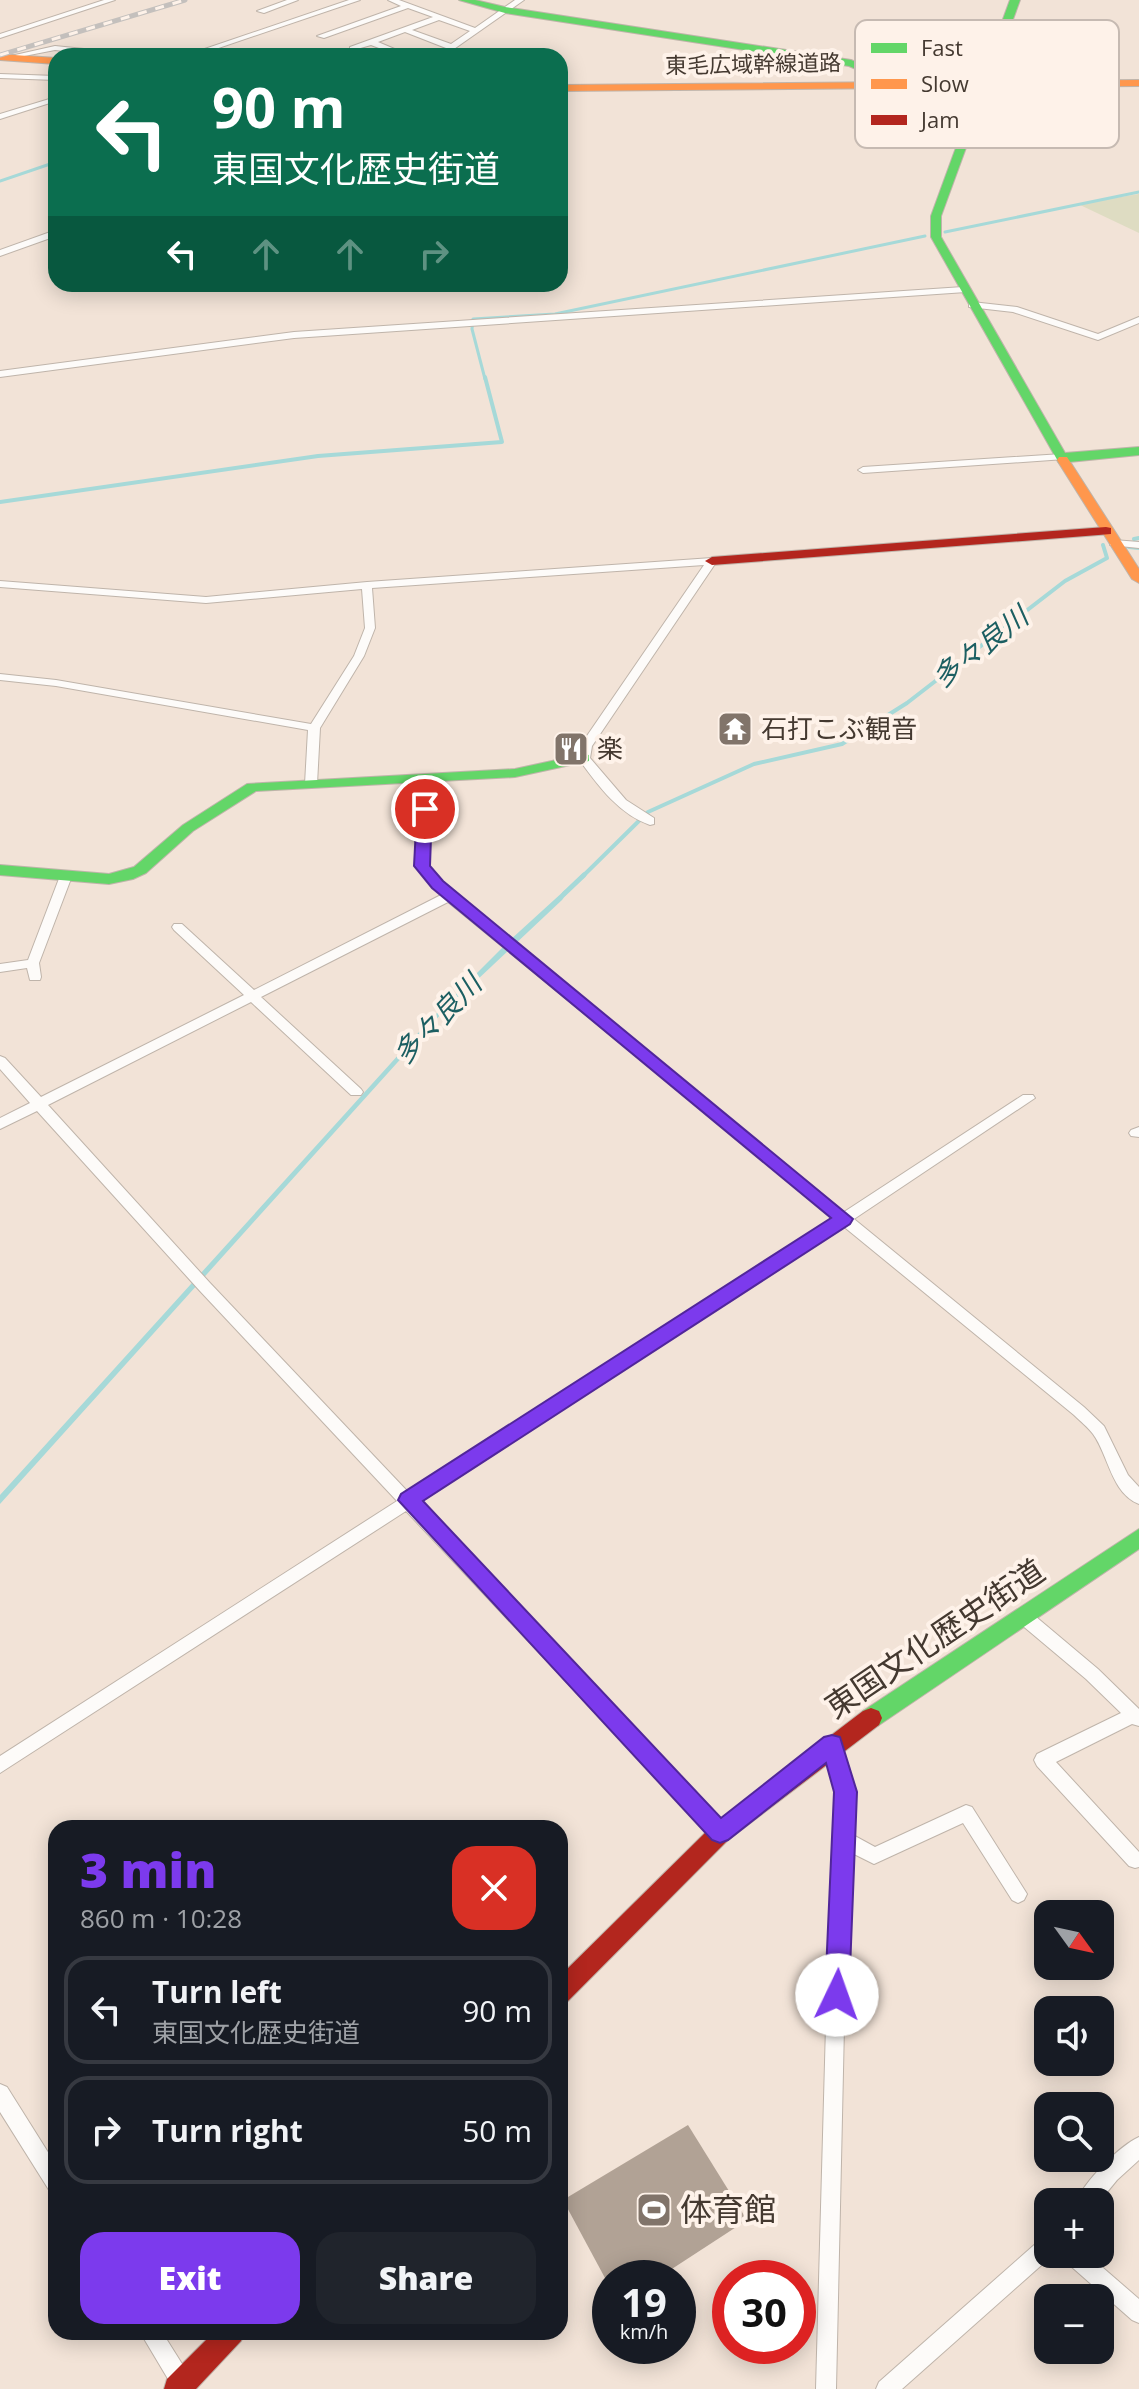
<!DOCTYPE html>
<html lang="en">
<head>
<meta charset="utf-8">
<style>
	:root { --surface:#171b24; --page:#20242c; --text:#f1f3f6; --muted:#9ea1a6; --line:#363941; --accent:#7c3aed }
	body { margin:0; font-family:"Open Sans","Noto Sans JP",sans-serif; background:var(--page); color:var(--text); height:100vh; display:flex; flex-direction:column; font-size:30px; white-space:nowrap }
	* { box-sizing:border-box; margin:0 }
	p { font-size:26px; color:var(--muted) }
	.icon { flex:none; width:44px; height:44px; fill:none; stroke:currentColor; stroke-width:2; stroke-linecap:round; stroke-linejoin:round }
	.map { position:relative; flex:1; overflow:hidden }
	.sheet { position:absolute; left:48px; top:1820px; width:520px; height:520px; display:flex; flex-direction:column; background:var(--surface); border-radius:24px; box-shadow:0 4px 20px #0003 }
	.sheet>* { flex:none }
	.banner { position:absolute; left:48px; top:48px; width:520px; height:244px; border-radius:24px; box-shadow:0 4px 20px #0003; background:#0b6e4f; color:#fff; overflow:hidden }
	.needle { width:52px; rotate:123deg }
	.fabs { position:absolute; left:1034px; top:1900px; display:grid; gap:16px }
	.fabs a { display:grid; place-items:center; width:80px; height:80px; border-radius:16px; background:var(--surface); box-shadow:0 4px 20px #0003; font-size:40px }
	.speed { position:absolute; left:592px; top:2260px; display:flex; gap:16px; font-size:40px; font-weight:700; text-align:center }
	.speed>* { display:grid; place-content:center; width:104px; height:104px; border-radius:50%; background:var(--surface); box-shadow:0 4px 20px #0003; line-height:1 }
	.speed small { font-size:20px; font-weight:400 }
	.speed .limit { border:12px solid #d22; background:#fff; color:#111 }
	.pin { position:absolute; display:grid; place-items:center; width:68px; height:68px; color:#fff; margin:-34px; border:4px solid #fff; border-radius:50%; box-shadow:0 2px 8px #0007 }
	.me { position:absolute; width:88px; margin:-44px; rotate:3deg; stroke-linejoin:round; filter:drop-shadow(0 0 6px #0008) }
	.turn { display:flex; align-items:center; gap:28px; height:168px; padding:0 32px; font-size:36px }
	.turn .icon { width:104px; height:104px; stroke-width:2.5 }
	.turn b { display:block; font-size:56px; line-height:68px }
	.lanes { display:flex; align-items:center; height:76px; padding:0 32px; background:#0003; justify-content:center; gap:40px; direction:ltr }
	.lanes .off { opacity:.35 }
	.round { display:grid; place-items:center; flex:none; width:84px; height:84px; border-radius:24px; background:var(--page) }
	.head { display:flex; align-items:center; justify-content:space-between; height:136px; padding:0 32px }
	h1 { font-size:48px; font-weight:800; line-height:60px; color:var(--accent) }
	.primary-button { display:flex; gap:16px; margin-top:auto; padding:16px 32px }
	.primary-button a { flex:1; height:92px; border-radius:24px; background:var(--accent); color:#fff; font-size:32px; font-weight:800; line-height:92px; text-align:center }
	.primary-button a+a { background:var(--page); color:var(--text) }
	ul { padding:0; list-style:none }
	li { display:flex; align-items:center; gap:24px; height:108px; margin:0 16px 12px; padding:0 16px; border:4px solid var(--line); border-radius:24px }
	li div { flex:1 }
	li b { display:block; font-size:30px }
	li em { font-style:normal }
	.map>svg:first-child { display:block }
	.green { fill:#dedcc2 }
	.water { fill:#a6d9d8 }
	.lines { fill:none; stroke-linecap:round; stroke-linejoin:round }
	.stream-far2 { stroke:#a6d9d8; stroke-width:3 }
	.stream-far1 { stroke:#a6d9d8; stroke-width:4 }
	.stream { stroke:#a6d9d8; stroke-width:5 }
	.building { fill:#b1a295 }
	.street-casing { stroke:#bfb4aa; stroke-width:2 }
	.fast-casing { stroke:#bfb4aa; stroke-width:2 }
	.slow-casing { stroke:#bfb4aa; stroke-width:2 }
	.jam-casing { stroke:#bfb4aa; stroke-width:2 }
	.street { fill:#fdfbf9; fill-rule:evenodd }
	.fast { fill:#63d668; fill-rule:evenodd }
	.slow { fill:#ff974d; fill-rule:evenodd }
	.jam { fill:#b3261e; fill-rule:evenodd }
	.rail-casing { stroke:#c4c0bd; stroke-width:5 }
	.rail { stroke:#fef2e9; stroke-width:3; stroke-dasharray:9; stroke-linecap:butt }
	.route { fill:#7c3aed; stroke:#51269a; stroke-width:2 }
	.labels { text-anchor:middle; stroke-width:8; stroke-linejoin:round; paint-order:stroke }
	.far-street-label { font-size:22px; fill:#443930; stroke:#fef2e9 }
	.poi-label { font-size:26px; fill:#443930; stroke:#fef2e9; text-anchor:start }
	.water-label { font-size:28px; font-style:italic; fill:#1c5f62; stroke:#fef2e9 }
	.near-street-label { font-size:32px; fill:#443930; stroke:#fef2e9 }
	.near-poi-label { font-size:32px; fill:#443930; stroke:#fef2e9; text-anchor:start }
	.key { fill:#fef2e9; stroke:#c6bab2; stroke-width:2 }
	.key-label { font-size:22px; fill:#443930 }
</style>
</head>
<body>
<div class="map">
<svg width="1139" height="2389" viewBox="0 0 1139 2389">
	<rect width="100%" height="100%" fill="#f2e3d7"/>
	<!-- green -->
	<path class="green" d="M1139,194V233L1078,204Z"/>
	<!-- water -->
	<path class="water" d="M565,890L569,891L562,900L442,1013L0,1504V1495L429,1021L509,941Z"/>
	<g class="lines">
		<!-- stream-far2 -->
		<path class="stream-far2" d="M0,181L56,162
			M945,232L1139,192
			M485,379L472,329L473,319L555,314L925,236"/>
		<!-- stream-far1 -->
		<path class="stream-far1" d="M0,502L318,456L502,442L485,377
			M1134,539L1139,538
			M1129,547L1139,548
			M582,877L648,812L754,764L842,744L907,703L1065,581L1107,558L1103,545"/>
		<!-- stream -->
		<path class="stream" d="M564,894L584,875"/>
	</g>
	<!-- building -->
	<path class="building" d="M688,2125L747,2220L658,2278H605L563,2200Z"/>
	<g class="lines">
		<defs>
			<path id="street" d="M104,0H115L0,38V34Z
				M287,0H298L264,13L257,11Z
				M349,0H360L195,56H184Z
				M388,0H399L475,28L515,0H524L444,56H435L446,48L405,32L378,42L411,56H400L371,45L350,51V47L433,17L408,8L324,38L317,36L401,6ZM439,20L470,31L451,44L412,30Z
				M55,46L132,54L136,56H111L55,50L19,57L15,55Z
				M0,74L56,76V80L0,78Z
				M56,97V101L0,119V114Z
				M56,230V236L0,256V250Z
				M963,287L966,288V292L294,338L0,377V371L294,332Z
				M972,302L1017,307L1098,334L1139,317V323L1098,340L1013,312L969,307V303Z
				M1062,454L1067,457L1065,459L863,473L858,470L863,467Z
				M1114,540L1139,542V548L1110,545V541Z
				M712,558L717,561L592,746L590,758L626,800L654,818V824L650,825C618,814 597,784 578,758L580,746L704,565L372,588L375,628L364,656L320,728L317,784L311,788L305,784L308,730L56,686L0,680V674L56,680L311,724L354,656L365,628L362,589L206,603L0,587V581L206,597L367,582Z
				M426,776L432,780L428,865L453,893L844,1212L1023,1095H1033L1035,1098L854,1219L1084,1407L1104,1426L1128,1475L1139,1487V1504C1111,1493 1109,1456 1093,1434C1088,1427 1080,1421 1074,1415L843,1226L419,1503L726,1827L729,1833L726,1839L720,1841L714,1839L406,1511L0,1773V1756L397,1501L200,1291L37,1111L0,1129V1118L30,1103L0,1069V1056L5,1058L41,1097L244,995L174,930L172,927L174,924H182L254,990L441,895L416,866L420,780ZM448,902L834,1218L409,1493L210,1283L48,1105L251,1002L351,1095H361L363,1092L361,1089L261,997Z
				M66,872L72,876L39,963L41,977L40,980H30L27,968L0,972V964L28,960L60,876Z
				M1139,1127V1137L1131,1136L1129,1133L1131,1130Z
				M1023,1609L1029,1611L1098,1669L1139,1709V1726L1132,1724L1056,1762L1139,1852V1867L1135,1868L1129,1866L1037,1766L1034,1760L1037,1754L1121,1713L1086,1679L1017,1621L1015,1616L1017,1611Z
				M832,1737L838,1740L841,1745L855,1792L853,1835L875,1847L966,1805L972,1807L1027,1894L1024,1900L1018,1903L1012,1900L963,1823L874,1864L852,1853L844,2026L836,2389H816L826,2026L837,1792L823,1745L826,1740Z
				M0,2084L7,2087L56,2165V2193L49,2190L0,2112Z
				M1139,2137V2160L1117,2180L1099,2202H1076C1084,2182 1119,2146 1139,2137Z
				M1048,2236V2254H1054L902,2389H876L879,2382L1041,2239Z
				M1062,2254H1087L1139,2299V2323L1132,2320L1065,2261Z
				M140,2332H162L189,2375L192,2382L190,2389H174Z"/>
			<path id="fast" d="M459,0H475L505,7L851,60L872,69L880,87L872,89L865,73L849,66L505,13Z
				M1010,0H1020L941,216V237L1065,453L1139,447V455L1059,463L931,237V216Z
				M584,754L589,755V761L515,777L256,791L193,831L146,873L133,879L109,884L0,875V865L109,874L134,867L183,825L247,784L515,769Z
				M1139,1529V1549L879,1725L871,1728L863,1725L860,1718L863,1711Z"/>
			<path id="slow" d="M0,54L56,58V64L0,60Z
				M1139,80V86L560,91V85Z
				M1059,457H1067L1139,569V583L1132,579L1057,460Z"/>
			<path id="jam" d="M1106,527L1111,528V534L712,565L705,561L712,557Z
				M871,1708L879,1711L882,1718L879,1725L728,1840L568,2001L560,2005V1976L712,1826L863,1711Z
				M214,2332H245L241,2341L196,2389H164L167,2379Z"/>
		</defs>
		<!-- street casing -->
		<use href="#street" class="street-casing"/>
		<!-- fast casing -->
		<use href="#fast" class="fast-casing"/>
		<!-- slow casing -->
		<use href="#slow" class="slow-casing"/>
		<!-- jam casing -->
		<use href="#jam" class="jam-casing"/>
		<!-- street -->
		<use href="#street" class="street"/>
		<!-- fast -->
		<use href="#fast" class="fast"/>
		<!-- slow -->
		<use href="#slow" class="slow"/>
		<!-- jam -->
		<use href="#jam" class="jam"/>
		<defs>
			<path id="rail" d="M0,55L185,0"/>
		</defs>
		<!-- rail casing -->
		<use href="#rail" class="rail-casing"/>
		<!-- rail -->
		<use href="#rail" class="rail"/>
	</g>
	<!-- route -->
	<path class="route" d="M425,804L432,809L430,866L443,881L853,1219L850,1224L423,1501L721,1818L824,1737L832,1735L840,1737L857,1792L849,1995L845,2003L837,2006L828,2003L825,1995L834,1792L826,1763L728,1840L720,1843L712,1840L398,1500L401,1494L831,1218L432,888L414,866L417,809Z"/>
	<!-- icons -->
	<defs>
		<symbol id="temple-square" viewBox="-11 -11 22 22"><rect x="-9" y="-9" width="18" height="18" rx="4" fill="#81746a" stroke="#fef2e9"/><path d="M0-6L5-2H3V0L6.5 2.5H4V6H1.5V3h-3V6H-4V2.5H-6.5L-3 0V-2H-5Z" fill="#fff"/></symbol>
		<symbol id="restaurant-square" viewBox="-11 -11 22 22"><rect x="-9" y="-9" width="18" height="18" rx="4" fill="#81746a" stroke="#fef2e9"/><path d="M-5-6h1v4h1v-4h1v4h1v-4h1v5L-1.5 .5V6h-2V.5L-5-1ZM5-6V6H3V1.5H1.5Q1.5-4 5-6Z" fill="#fff"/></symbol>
		<symbol id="stadium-square" viewBox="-11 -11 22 22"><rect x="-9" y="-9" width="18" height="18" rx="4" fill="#81746a" stroke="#fef2e9"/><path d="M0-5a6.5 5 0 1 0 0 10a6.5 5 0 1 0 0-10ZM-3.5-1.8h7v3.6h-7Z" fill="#fff"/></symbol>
	</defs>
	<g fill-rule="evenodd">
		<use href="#temple-square" x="715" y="709" width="40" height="40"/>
		<use href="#restaurant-square" x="551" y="729" width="40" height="40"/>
		<use href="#stadium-square" x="634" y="2190" width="40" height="40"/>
	</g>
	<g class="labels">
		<!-- far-street labels -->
		<g class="far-street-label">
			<text transform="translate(753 64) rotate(-1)" y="8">東毛広域幹線道路</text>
		</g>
		<!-- poi labels -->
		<g class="poi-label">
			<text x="761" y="738">石打こぶ観音</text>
			<text x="597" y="758">楽</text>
		</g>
		<!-- water labels -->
		<g class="water-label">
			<text transform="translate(980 647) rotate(-38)" y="10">多々良川</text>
			<text transform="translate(437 1019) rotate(-46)" y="10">多々良川</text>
		</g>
		<!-- near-street labels -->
		<g class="near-street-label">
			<text transform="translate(935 1639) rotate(-34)" y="11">東国文化歴史街道</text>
		</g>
		<!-- near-poi labels -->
		<g class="near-poi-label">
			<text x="680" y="2221">体育館</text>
		</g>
	</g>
	<!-- legend -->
	<rect x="855" y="20" width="264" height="128" rx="12" class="key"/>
	<rect x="871" y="43" width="36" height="10" fill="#63d668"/>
	<rect x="871" y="79" width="36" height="10" fill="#ff974d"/>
	<rect x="871" y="115" width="36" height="10" fill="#b3261e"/>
	<g class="key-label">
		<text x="921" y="56">Fast</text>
		<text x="921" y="92">Slow</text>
		<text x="921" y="128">Jam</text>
	</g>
</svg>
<div class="fabs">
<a><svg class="needle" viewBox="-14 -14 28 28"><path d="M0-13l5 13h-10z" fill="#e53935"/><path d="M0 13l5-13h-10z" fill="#9ea1a6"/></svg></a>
<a><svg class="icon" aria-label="sound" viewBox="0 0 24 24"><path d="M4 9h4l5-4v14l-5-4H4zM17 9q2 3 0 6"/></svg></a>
<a><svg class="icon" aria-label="search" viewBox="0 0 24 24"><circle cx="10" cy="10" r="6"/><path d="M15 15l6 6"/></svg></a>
<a>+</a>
<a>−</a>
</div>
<div class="speed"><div>19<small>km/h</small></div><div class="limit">30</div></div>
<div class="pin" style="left:425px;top:809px;background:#d93025"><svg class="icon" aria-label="arrive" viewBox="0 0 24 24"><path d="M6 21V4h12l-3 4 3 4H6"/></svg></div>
<svg class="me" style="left:837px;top:1995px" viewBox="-20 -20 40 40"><circle r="19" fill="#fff"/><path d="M0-13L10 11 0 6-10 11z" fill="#7c3aed"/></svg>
<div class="banner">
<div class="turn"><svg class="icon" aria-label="left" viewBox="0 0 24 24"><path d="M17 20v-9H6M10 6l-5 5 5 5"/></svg><div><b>90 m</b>東国文化歴史街道</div></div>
<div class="lanes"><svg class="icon" aria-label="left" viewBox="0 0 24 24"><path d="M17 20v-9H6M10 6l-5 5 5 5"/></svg><svg class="icon off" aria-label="ahead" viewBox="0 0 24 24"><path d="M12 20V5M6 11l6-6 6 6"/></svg><svg class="icon off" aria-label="ahead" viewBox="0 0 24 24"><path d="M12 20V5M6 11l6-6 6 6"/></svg><svg class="icon off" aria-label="right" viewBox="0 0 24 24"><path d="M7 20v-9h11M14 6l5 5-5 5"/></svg></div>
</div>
<section class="sheet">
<div class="head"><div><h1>3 min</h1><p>860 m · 10:28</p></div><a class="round" style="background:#d93025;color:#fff"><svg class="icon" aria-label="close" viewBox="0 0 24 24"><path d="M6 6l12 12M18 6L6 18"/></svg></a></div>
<ul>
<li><svg class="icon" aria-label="left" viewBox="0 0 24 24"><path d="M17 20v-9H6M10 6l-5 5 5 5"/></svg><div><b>Turn left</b><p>東国文化歴史街道</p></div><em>90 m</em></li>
<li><svg class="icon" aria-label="right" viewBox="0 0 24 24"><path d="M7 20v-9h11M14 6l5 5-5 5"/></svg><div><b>Turn right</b></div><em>50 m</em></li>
</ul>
<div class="primary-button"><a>Exit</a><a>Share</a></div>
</section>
</div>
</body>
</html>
